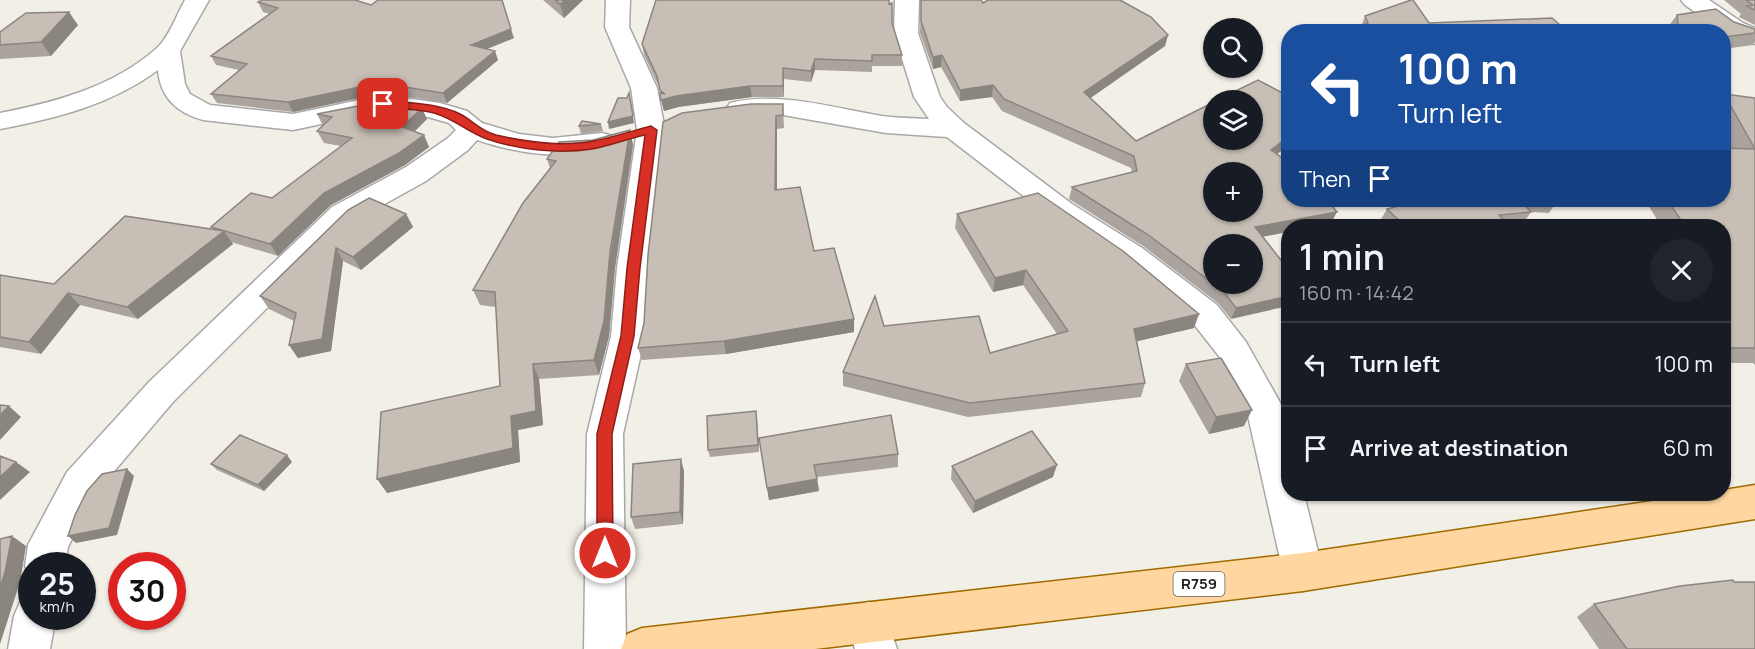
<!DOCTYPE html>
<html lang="en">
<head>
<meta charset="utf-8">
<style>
	:root { --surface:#171b24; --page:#20242c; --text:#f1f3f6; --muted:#9ea1a6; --line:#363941 }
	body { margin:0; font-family:Manrope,sans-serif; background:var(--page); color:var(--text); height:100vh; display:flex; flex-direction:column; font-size:22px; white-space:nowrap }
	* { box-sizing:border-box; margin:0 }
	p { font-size:20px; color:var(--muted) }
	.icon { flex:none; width:33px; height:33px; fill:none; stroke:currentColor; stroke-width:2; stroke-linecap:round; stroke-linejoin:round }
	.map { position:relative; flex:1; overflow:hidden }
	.panel { position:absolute; left:1281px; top:219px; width:450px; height:282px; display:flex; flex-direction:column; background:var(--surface); border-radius:24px; box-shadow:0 2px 4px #0004 }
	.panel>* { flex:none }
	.top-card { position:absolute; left:1281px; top:24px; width:450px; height:183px; border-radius:24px; box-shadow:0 2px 4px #0004; background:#1a4fa0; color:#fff; overflow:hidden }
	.fabs { position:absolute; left:1203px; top:18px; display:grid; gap:12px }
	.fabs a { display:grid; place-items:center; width:60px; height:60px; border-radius:50%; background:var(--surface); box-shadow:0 2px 4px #0004; font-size:30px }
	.speed { position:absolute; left:18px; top:552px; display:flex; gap:12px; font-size:30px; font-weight:700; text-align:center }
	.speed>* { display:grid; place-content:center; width:78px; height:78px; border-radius:50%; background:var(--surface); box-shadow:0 2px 4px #0004; line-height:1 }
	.speed small { font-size:15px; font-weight:400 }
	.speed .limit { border:9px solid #d22; background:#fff; color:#111 }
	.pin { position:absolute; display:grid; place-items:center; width:51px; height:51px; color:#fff; margin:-26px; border-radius:12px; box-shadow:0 3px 9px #0006 }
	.me { position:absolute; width:66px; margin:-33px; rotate:0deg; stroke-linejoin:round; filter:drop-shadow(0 0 4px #0008) }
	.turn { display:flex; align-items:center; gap:21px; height:126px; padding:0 18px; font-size:27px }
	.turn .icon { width:78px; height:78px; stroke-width:2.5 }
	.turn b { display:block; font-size:42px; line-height:51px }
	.then { display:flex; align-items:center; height:57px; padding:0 18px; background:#0003; gap:12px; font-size:22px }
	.round { display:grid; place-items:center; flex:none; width:63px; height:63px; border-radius:32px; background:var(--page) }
	.summary { display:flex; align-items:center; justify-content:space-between; height:102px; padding:0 18px }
	h1 { font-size:36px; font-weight:600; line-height:45px }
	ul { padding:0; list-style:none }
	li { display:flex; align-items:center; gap:18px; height:84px; padding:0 18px; border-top:2px solid var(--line) }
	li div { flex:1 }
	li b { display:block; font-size:22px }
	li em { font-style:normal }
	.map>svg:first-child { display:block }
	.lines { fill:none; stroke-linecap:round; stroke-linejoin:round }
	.minor-casing { stroke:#a8a8a8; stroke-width:3 }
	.major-casing { stroke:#9e6b00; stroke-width:3 }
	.minor { fill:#fff; fill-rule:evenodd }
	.major { fill:#ffd69f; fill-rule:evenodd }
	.wall { fill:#aba39d }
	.shaded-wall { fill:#8b857f }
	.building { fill:#c7beb6; stroke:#8b857f; stroke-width:1.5; fill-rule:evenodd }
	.route { fill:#d93025; stroke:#8d1f18; stroke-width:1.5 }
	.labels { text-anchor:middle; stroke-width:4.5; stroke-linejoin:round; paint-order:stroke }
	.shield { fill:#fff; stroke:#646464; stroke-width:1.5 }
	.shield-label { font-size:15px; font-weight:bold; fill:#212121 }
</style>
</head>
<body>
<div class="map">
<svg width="1755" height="649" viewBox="0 0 1755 649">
	<rect width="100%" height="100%" fill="#f2efe7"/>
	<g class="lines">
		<defs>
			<path id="minor" d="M185,0H209L180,51L185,84L190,94L210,105L293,114L383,95L440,103L467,111L482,123L519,134L553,138L602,133L612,136L616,142L612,148C565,160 522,155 477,140L468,150L426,181L354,221L173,402L93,496L68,547L65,566H32V579L25,566L28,545L67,472L149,382L332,207L406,167L448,138L456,130L449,123L428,117L383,111L293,130L203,120C177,113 160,97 158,70C110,105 57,118 0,129V113C56,102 113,87 157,48C169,37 177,14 185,0Z
				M606,0H630L629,27L657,88L665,130L649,268L645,336L623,434L626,649H584L587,434L611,336L617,268L637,130L631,88L605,27Z
				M895,0H919L918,33L940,97L947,107L964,123L1072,204L1142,248L1217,305L1246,342L1282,406L1288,433V494H1304L1323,572L1317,585L1303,591L1289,585L1283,572L1246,407L1222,360L1193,323L1120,264L1052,218L947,137L886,133L783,115L739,117L730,115L726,109L730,103C779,91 833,108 882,116C897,118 913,118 929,119L914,97L894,33Z
				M1681,0H1709L1743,23L1755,28V44L1725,33L1685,5Z
				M32,598V616H56L50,649H8L14,616L20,602Z
				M868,602L883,608L897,649H855L847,622L853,608Z"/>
			<path id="major" d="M1755,485V519L1303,591L815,649H621L627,634L642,628L1303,553L1700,494H1724V490Z"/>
		</defs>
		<!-- minor casing -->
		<use href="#minor" class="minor-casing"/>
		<!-- major casing -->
		<use href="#major" class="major-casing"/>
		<!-- minor -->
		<use href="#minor" class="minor"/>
		<!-- major -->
		<use href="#major" class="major"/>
	</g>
	<!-- wall -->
	<path class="wall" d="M543,0H583L564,18Z
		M921,0L983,3L1168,35L1165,46L1090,98L1136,141L1288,96V146L1277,154L1331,223L1263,236L1288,269L1231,319L1218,303L1143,246L1069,199L1072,187L1132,172L1131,168L1002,111L992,97L960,101L941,67L933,69L920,33Z
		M1724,0H1755V25L1739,17L1741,14Z
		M258,2L371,5L514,38L487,49L498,60L447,103L383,93L293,112L217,103L211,94L239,70L216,65L211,56L270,14L263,12Z
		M889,4L892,23L902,55V66H872V72L815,70L811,82L784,79V97H752L678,107L664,111L659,87L644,55L642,44Z
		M1677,15L1734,22L1755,29V42L1753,45L1724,49V32H1668L1667,28Z
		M1365,16L1429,23L1361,27Z
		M78,25L51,56L0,59V32Z
		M1724,94L1755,98V365L1753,363H1724V226H1661L1645,200H1724L1732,149L1724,133Z
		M783,104L784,128L777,129V190L814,251L854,319V332L726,354L642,360L638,348L644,323Z
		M317,114L427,119L414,132L424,135L429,147L405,165L331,205L278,256L231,242L233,244L138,319L80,305L41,354L0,347V275L54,284L213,230L211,227L272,198L341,146L324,143L317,131L323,126Z
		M601,124L603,131L581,134L579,126Z
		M630,130L633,145L615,268L609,336L599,375L539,379L543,425L518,430L520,462L387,493L500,386L496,307L480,305L473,290L550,168L547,159L593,140Z
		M1420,200H1557V201L1549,213L1531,212L1522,225L1508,226H1509H1385L1380,221L1387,209Z
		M348,210L406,214L413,227L361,270L343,261L331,351L298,358L289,345L294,321L269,309L260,296Z
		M957,214L1194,328L1137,341L1145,383L1141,397L968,417L843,386V372L884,326L990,353L1057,334L1023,285L993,292L955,228Z
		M1186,364L1244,426L1209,434L1179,381Z
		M756,411L759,452L710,457L708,450Z
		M759,438L898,454V467L817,477L819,491L769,500Z
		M292,462L264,491L217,470L211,464Z
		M952,466L1053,477L973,513L951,479Z
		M684,471L683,524L635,529L631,517Z
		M1734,582L1755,649H1599L1577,617L1594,604Z"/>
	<!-- shaded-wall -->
	<path class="shaded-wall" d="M565,0H583L564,18L560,4Z
		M69,12L78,25L51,56L41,42Z
		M511,29L514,38L474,54L471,45Z
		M1168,35L1165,46L1082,104L1084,92Z
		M495,51L498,60L447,103L443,93Z
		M942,55L941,67L933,69V57Z
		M815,59V70L811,82V71Z
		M783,68L784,79V97L783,86Z
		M379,83L383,93L293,112L288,102Z
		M993,85L992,97L960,101V90Z
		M750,86L752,97L678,107L664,111L661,100L676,96Z
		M629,93L634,123L609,129L608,122L633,116Z
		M422,108L427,119L407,139L402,127Z
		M776,116L777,129V204L775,190Z
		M630,130L633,145L615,268L609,336L599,375L594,360Z
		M424,135L429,147L405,165L331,205L278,256L270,244L324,193Z
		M1288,137V146L1266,162L1271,150Z
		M1337,212L1331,223L1315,226H1288V232L1251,239L1255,227Z
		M406,214L413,227L361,270L353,257Z
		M224,231L233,244L138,319L127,307Z
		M336,248L343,261L331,351L298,358L289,345Z
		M1026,270L1023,285L993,292L995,278Z
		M68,293L80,305L41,354L29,342Z
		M1288,296V306L1231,319L1236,308Z
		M1199,314L1194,328L1130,343L1134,329Z
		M854,319V332L726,354L724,341Z
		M533,364L539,379L543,425L518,430L520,462L387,493L377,479L511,416Z
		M9,406L21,417L0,440V415Z
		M1252,410L1244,426L1209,434L1216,417Z
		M756,411L757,418L759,452L758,445Z
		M287,455L292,462L264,491L258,485Z
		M681,459L684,471L683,524L680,512Z
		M16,462L30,472L0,500V477Z
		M1057,465L1053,477L973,513L975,501Z
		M127,469L134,476L117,535L76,543L68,536Z
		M817,479L819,491L769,500L767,488Z
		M12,536L26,546L20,582L0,644V588Z"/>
	<!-- building -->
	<path class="building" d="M262,0H355L371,5L378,0H502L511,29L471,45L495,51L443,93L379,83L288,102L211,94L247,64L211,56L278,8L258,2Z
		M555,0H565L560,4Z
		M656,0H889V4L892,3V23L902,55H872V61L815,59L811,71L783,68V86H750L676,96L661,100L660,93L665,94L660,90L657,76L642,44Z
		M921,0H981L983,3L988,0H1120L1151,17L1168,35L1084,92L1136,141L1214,102V140H1252V100H1217L1258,80L1288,96V137L1271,150L1288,162V200H1327L1337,212L1255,227L1288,269V296L1236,308L1223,291L1147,234L1072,187L1137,171L1134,156L1004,99L993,85L960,90L942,55L933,57L921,21ZM1214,172H1252V212H1214ZM1214,244H1252V284H1214Z
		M1411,0H1413L1429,23L1552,18L1568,32H1352L1368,23L1365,16Z
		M1746,0H1755V10L1747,6L1753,5Z
		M1716,9L1734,22L1755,29V33L1724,37V32H1679L1677,15Z
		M69,12L41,42L0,45V32L26,13Z
		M629,93L633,116L608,122L618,98H627Z
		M1724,94L1755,98V149Z
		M378,102L422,108L402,127L424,135L399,153L324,193L270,244L211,227L251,193L272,198L352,138L317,131L332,117L317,114Z
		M751,104H783V115L776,116L775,190L800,187L814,251L834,248L854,319L724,341L638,348L644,323L648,255L663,122L682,113Z
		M582,121L601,124L579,126Z
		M630,130L610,252L604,321L594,360L533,364L536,411L511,416L513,448L377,479L381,412L500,386L495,292L473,290L523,203L556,161L547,159L559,142L593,140Z
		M1724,148L1755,149V348H1724V297H1726L1724,293V226H1685L1667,200H1724Z
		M1038,193L1123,251L1199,314L1134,329L1145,383L970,403L843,372L875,296L884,326L979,316L990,353L1068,331L1026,270L995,278L957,214Z
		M369,198L406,214L353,257L336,248L322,339L289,345L296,313L260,296L348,210Z
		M1420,200H1520L1531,212L1499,215L1509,226H1405L1387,209Z
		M125,216L224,231L127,307L68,293L29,342L0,337V275L54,284Z
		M1221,358L1252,410L1216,417L1186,364Z
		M0,405L9,406L0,415Z
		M756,411L758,445L708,450L707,416Z
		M891,415L898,454L814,465L817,479L767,488L759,438Z
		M1032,431L1057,465L975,501L952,466Z
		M240,435L287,455L258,485L211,464Z
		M0,456L16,462L0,477Z
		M681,459L680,512L631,517L633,464Z
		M127,469L109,528L68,536L75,515L87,491L102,474Z
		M12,536L5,572L0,588V539Z
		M1733,580L1734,582H1755V649H1627L1594,604L1680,586Z"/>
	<!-- route -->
	<path class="route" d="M383,100C408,103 437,103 460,114C474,121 478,130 496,135C526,142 563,147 593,141C612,138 632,131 651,126L657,130L640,268L634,336L612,434L613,553L611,558L605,561L599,558L597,553V434L621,336L627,268L645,135C627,139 609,146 592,149C559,154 518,150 487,139C467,132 455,119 434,113C416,108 397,110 379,106L378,104Z"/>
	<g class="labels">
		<!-- shield labels -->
		<rect class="shield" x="1173.5" y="572" width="51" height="24" rx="4.5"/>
		<g class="shield-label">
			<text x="1199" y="589">R759</text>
		</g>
	</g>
</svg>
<div class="fabs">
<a><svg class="icon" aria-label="search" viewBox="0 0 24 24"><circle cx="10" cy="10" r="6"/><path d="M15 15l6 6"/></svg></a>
<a><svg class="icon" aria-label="layers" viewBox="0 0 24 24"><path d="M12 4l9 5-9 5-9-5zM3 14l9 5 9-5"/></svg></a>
<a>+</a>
<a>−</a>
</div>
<div class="speed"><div>25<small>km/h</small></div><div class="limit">30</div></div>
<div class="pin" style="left:383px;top:104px;background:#d93025"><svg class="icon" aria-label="arrive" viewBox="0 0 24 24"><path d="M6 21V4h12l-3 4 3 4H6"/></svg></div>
<svg class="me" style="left:605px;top:553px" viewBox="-20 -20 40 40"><circle r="17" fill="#d93025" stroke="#fff" stroke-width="3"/><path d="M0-11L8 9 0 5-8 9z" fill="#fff"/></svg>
<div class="top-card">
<div class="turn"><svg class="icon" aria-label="left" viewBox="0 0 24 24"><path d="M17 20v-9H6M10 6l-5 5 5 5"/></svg><div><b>100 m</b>Turn left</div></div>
<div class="then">Then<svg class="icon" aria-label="arrive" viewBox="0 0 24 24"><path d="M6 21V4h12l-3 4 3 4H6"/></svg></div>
</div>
<section class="panel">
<div class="summary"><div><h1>1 min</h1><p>160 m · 14:42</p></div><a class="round"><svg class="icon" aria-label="close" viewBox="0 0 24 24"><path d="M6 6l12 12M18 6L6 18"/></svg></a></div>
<ul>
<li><svg class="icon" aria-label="left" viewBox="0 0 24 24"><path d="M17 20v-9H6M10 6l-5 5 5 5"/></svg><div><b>Turn left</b></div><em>100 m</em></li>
<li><svg class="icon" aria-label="arrive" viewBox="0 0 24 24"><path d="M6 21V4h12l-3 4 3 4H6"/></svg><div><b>Arrive at destination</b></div><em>60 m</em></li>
</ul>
</section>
</div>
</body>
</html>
